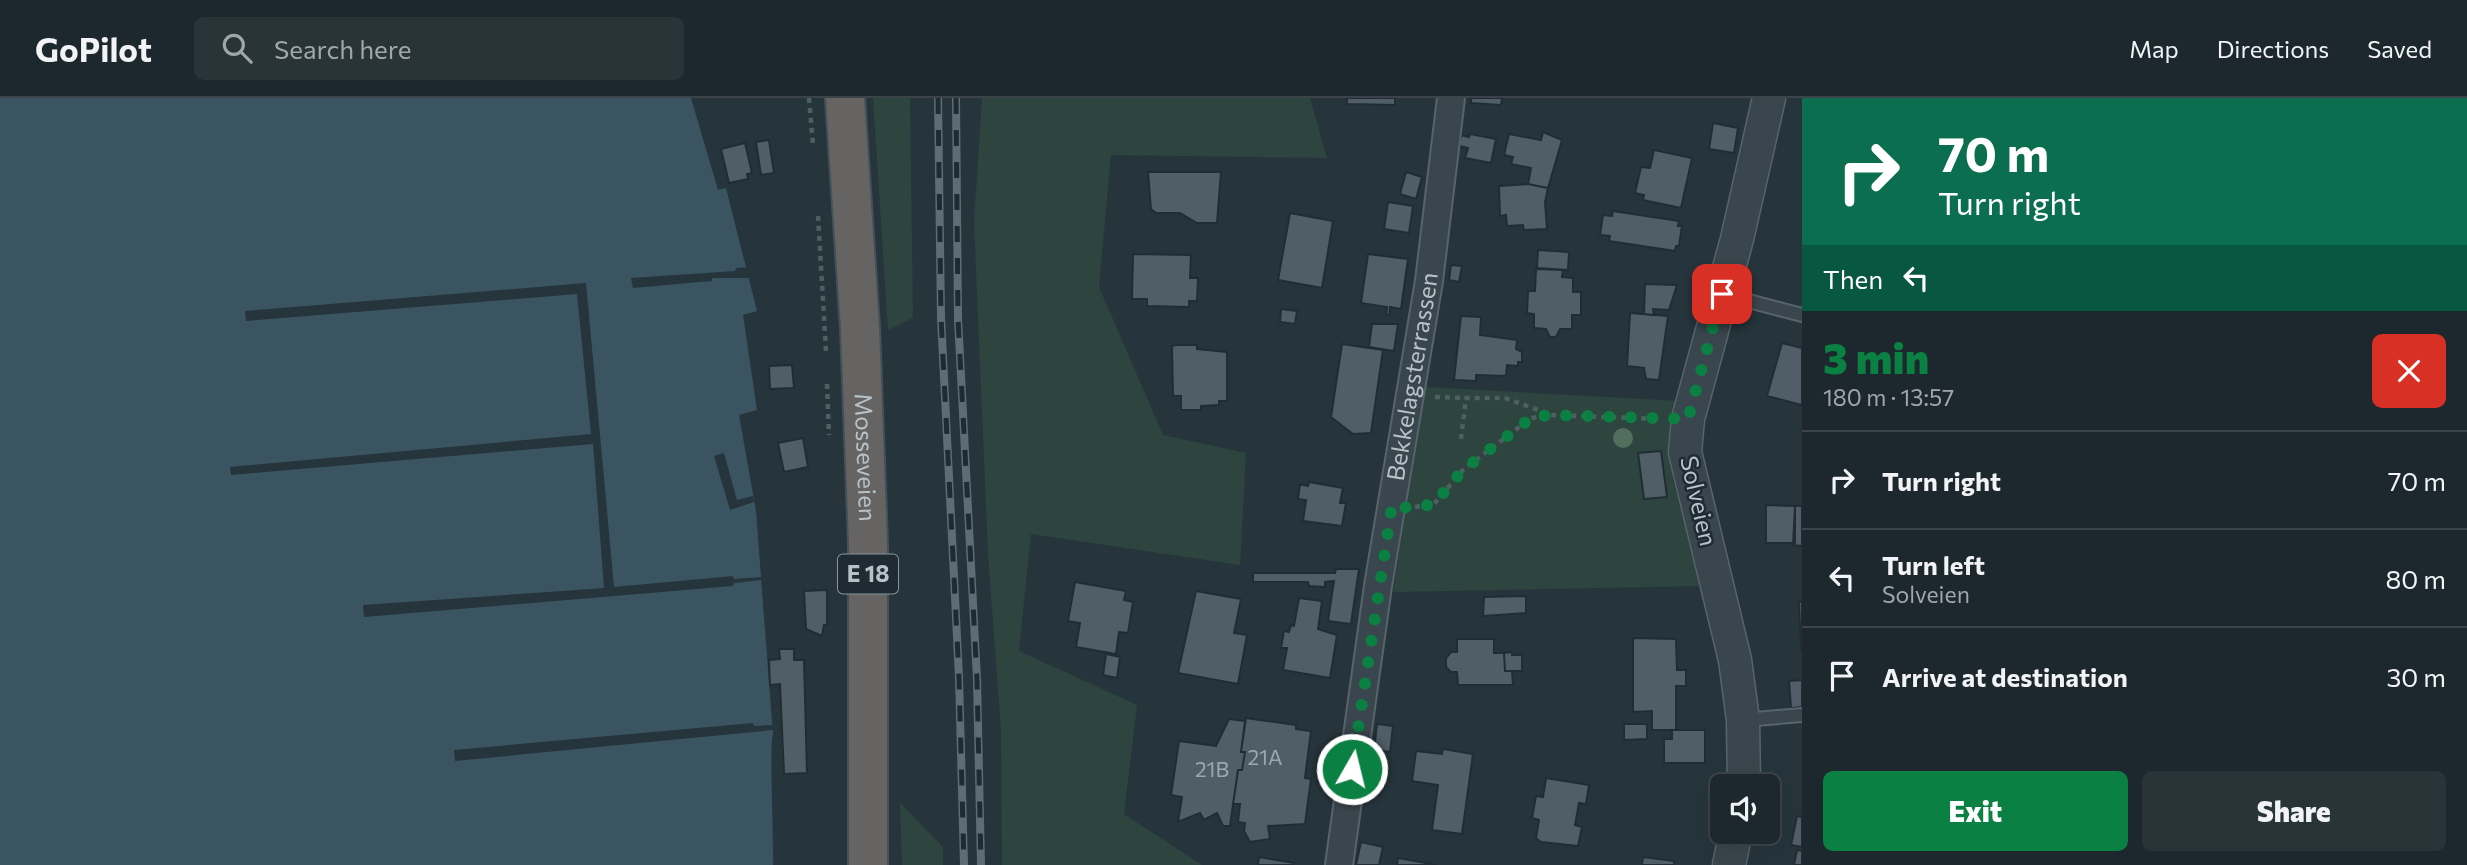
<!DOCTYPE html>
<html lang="en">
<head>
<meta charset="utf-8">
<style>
	:root { --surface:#1c282d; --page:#293439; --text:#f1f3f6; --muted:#a0a6aa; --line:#3a4449; --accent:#0b8043 }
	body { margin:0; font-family:Commissioner,sans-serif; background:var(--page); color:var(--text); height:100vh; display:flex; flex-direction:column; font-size:26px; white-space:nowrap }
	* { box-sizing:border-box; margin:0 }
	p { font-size:23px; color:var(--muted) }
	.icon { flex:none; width:38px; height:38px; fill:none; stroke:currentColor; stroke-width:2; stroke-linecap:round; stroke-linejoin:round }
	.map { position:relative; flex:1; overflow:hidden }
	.drawer { display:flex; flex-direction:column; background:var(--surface); width:665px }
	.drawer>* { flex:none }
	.hud { background:#0b6e4f; color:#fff; overflow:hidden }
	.fabs { position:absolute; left:1710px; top:676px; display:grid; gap:14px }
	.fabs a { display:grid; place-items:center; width:70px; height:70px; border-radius:10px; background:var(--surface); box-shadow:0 7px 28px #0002,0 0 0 2px var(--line); font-size:35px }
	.pin { position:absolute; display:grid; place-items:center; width:60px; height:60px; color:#fff; margin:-30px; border-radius:14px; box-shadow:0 4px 10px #0006 }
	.me { position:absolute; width:77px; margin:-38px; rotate:8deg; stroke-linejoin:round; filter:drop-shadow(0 0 5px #0008) }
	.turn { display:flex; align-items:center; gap:24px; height:147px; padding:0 21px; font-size:32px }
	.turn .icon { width:91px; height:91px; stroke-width:2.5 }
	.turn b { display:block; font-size:49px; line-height:60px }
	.then { display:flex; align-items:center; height:66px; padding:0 21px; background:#0003; gap:14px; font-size:26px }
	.round { display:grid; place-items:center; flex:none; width:74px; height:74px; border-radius:10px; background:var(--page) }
	.head { display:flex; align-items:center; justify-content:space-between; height:119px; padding:0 21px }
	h1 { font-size:42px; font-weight:800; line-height:52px; color:var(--accent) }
	.cta { display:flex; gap:14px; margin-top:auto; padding:14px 21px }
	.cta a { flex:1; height:80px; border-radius:10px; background:var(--accent); color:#fff; font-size:28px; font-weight:800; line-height:80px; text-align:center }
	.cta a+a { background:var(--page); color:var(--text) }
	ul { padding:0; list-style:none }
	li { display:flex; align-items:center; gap:21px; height:98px; padding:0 21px; border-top:2px solid var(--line) }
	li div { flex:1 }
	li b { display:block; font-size:26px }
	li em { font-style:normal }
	header { display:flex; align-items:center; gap:42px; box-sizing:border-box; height:98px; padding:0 35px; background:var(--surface); border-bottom:2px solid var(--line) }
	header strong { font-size:33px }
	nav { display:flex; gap:38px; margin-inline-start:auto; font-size:24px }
	.search { width:490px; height:63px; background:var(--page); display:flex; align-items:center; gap:18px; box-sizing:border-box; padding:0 24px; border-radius:10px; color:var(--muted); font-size:26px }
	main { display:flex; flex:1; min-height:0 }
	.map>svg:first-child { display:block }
	.green { fill:#2e443f }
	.water { fill:#3b5462 }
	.pier { fill:#26353c }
	.building { fill:#505f67; stroke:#212d34; stroke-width:2 }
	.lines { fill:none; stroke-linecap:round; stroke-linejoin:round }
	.service-casing { stroke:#58646b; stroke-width:16 }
	.minor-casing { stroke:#58646b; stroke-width:30 }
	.tertiary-casing { stroke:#58646b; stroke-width:35 }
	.trunk-casing { stroke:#455158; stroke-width:42 }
	.path { stroke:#4d605f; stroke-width:4.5; stroke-dasharray:5 5; stroke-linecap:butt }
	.service { stroke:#3a464d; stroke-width:12 }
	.minor { stroke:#3a464d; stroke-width:26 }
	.tertiary { stroke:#3a464d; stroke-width:32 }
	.trunk { stroke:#656462; stroke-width:38 }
	.rail-casing { stroke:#5e6d75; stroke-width:8 }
	.rail { stroke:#1f2b32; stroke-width:5; stroke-dasharray:16; stroke-linecap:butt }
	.tree { fill:#526e5c }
	.route { stroke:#0b8043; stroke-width:12; stroke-dasharray:0 21.6 }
	.labels { text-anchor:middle; stroke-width:5; stroke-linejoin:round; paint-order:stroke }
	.number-label { font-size:21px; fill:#9ca8b0 }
	.shield { fill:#1f2b32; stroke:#89949b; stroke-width:2 }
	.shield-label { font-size:23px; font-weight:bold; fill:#b6c1c8 }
	.street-label { font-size:24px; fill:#b6c1c8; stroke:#1f2b32 }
</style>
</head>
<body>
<header>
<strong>GoPilot</strong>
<div class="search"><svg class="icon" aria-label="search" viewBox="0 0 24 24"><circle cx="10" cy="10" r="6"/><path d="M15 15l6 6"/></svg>Search here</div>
<nav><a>Map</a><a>Directions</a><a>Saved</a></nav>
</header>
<main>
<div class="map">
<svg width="1802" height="767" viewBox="0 0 1802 767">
	<rect width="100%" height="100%" fill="#26353c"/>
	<!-- green -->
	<path class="green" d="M873,0H910L913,220L888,232Z
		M982,0H1310L1327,60L1111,57L1099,189L1163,337L1246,355L1240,467L1031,436L1019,553L1137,607L1124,716L1202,767H1002L1001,633L988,456L974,124Z
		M1426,289L1679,303L1670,344L1673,381L1700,488L1393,494Z
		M900,705L943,749V767H902Z"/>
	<!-- water -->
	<path class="water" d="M0,0H691L718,92L726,90L757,213L743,217L757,312L739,317L756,413L773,637C769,643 774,748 773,767H0Z"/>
	<!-- pier -->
	<path class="pier" d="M748,169L751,180H712V183L633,190L631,180L735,173L736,170Z
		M586,185L614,489L733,478L734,481L761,479V482L734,485L733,488L364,519L363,507L604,490L593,346L231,377L230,369L591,336L577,196L246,223L245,213Z
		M724,355L737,402L753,398L754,404L730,412L714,358Z
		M753,625L754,628L772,627L773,632L455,663L454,652Z"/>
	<!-- building -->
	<path class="building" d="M1347,0H1395V7L1347,6Z
		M1471,0H1502L1501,7L1471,5Z
		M1713,25L1738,30L1734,55L1709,51Z
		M1543,34L1562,42L1548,90L1528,86L1531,70L1511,66L1513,59L1504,57L1509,36L1541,42Z
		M1470,36L1496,41L1491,65L1465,60L1468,50L1459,48L1461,37L1469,39Z
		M769,42L774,75L761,77L756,44Z
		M745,45L752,75L747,76L748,81L729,85L721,51Z
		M1654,52L1692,60L1681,110L1643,102L1644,97L1635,95L1641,69L1650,70Z
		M1148,74H1221L1217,125H1197L1180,115H1156L1151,111Z
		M1406,74L1422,79L1416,101L1400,96Z
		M1528,86L1548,90L1545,104L1547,131L1524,132L1523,127L1507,128L1506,117L1500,118L1499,88Z
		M1388,104L1413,108L1409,135L1384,131Z
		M1613,113L1679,123L1678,128H1682L1679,148H1676L1675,153L1609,143L1610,138L1600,137L1603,117L1612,118Z
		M1290,115L1333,123L1322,190L1278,182Z
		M1538,152L1569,154L1568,172L1537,170Z
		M1133,156L1191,157L1190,180H1198L1197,203H1189V209L1147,208V201H1132Z
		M1368,156L1408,161L1401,211L1390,209L1389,217H1386L1387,209L1361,205Z
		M1451,167L1462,168L1459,184L1449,182Z
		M1536,171L1563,172L1562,179L1573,180V194H1581V217H1572V231H1560L1556,239H1550L1546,231L1534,230V216L1527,215L1528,193H1535Z
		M1645,186L1677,187L1669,212L1653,211L1654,217L1644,216Z
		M1281,211L1297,213L1295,226L1280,224Z
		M1630,215L1668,218L1659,282L1646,281L1644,270L1627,268Z
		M1461,218L1481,219L1480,237L1517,242L1516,251L1522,254V264H1518V268L1507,267L1506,278L1476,277V283L1454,282Z
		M1372,226H1398L1394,253L1369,249Z
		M1782,245L1802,250V307L1767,298Z
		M1342,246L1383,252L1371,335L1353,336L1331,319Z
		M1176,247H1197V251L1227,254V303H1219V307L1201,308V312H1181V298H1173L1172,248Z
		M792,267L794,290L770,291L769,268Z
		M803,340L808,369L784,374L778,345Z
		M1661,353L1667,399L1644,401L1638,355Z
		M1309,384L1343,390L1340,405H1346L1342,428L1303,423L1306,402L1298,401L1300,386L1308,388Z
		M1766,407L1795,408V445H1766Z
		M1795,408H1802V448L1793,447Z
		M1336,471H1359L1351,526L1328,523L1334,483L1325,484V489L1309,488L1308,484H1253V475H1335Z
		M1075,484L1126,493L1124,502L1133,504L1128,535L1119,534L1116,556L1076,549L1080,525L1068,523Z
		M827,492V527H824L822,538L806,531L804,493Z
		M1196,493L1241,501L1234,535L1247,537L1238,586L1178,575Z
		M1526,498V515L1483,518L1484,499Z
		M1299,500L1322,503L1318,531L1337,537L1330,580L1283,572L1287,550H1281L1284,533L1289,534L1291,527L1294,528Z
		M1799,504H1802V551H1801Z
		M1633,540L1676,541L1677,572H1686V588H1676V632H1652V613L1633,614Z
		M1457,541H1494V555H1504L1505,573H1512L1513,587H1458L1457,574H1451L1446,569V560L1451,554H1457Z
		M779,551H794V562H804L807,675L784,676L780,586L770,587L769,562L780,561Z
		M1512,554V557H1522V573H1505L1504,555Z
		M1106,556L1120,559L1117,580L1103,577Z
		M1802,582V609L1791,610L1789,583Z
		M1246,620L1296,627V631L1311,633L1305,680L1311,681L1305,726L1268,728L1270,741L1250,744L1244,733L1245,725L1238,724L1240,706H1233L1238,672H1242L1245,654H1241Z
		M1229,621L1245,623L1241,654H1245L1242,672H1238L1230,728H1223L1217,715L1204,722L1200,715L1178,724L1182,699L1171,697L1179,643L1216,648Z
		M1377,626L1393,628L1390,654L1374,652Z
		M1624,626H1647V641L1624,642Z
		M1672,632H1705V665H1664V641H1672Z
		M1443,651L1473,656L1462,736L1432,732L1438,687L1412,683L1416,653L1442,656Z
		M1546,680L1589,687L1586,706L1579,705L1575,727L1582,729L1578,748L1541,744L1536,740L1539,722L1532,720L1536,698L1543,699Z
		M1797,718L1802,719V749L1791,747Z
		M1361,744L1383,749L1379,767H1356Z
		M1797,752L1802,753V767H1794Z
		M1259,759L1294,765L1293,767H1258Z
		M1643,759L1674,763V767H1642Z
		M1398,760L1437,767H1397Z"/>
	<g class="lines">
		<defs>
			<path id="service" d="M1722,196L1802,217
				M1744,622L1802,617"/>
			<g id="minor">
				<path id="s1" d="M1339,767L1378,488L1429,183L1451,0"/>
			</g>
			<path id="tertiary" d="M1744,688L1743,622L1735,562L1685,354L1688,321L1737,141L1769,0
				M1729,767L1736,733"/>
			<g id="trunk">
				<path id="s2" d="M845,0L860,230L868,445V767"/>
			</g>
		</defs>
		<!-- service casing -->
		<use href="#service" class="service-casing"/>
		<!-- minor casing -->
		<use href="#minor" class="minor-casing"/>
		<!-- tertiary casing -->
		<use href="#tertiary" class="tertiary-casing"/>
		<!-- trunk casing -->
		<use href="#trunk" class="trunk-casing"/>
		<!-- path -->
		<path class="path" d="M809,0L813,47
			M818,118L826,253
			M827,286L829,337
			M1435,299L1466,300
			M1461,341L1466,300H1505L1549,316
			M1415,409L1434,406L1463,372L1531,320L1550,317L1659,321"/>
		<!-- service -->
		<use href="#service" class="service"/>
		<!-- minor -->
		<use href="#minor" class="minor"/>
		<!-- tertiary -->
		<use href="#tertiary" class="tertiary"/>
		<!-- trunk -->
		<use href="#trunk" class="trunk"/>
		<defs>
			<path id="rail" d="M938,0L941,219L959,579L964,767
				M956,0L958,221L977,581L981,767"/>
		</defs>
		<!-- rail casing -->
		<use href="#rail" class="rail-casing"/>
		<!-- rail -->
		<use href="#rail" class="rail"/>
	</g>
	<!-- trees -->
	<circle class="tree" cx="1623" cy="340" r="10"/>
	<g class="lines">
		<!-- route -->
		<path class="route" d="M1352,671L1392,407L1409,410L1434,406L1463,372L1531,320L1550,317L1688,321L1722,196"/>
	</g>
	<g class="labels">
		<!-- number labels -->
		<g class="number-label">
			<text x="1265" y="667">21A</text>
			<text x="1212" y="679">21B</text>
		</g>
		<!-- shield labels -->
		<rect class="shield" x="838" y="456.5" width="60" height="39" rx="5"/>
		<g class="shield-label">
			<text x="868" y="484">E 18</text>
		</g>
		<!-- street labels -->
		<g class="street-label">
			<text dy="8" stroke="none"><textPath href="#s1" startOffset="494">Bekkelagsterrassen</textPath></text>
			<text dy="8" stroke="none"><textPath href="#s2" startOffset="360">Mosseveien</textPath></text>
			<text transform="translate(1698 403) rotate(77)" y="8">Solveien</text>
		</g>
	</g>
</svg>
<div class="fabs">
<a><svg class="icon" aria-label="sound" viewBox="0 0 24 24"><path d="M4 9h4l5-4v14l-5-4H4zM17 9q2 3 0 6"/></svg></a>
</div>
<div class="pin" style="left:1722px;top:196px;background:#d93025"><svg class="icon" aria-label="arrive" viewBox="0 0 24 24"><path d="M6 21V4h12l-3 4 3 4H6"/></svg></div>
<svg class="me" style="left:1352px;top:671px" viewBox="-20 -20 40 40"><circle r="17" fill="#0b8043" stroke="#fff" stroke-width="3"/><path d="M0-11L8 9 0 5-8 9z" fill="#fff"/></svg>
</div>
<section class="drawer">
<div class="hud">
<div class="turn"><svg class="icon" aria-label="right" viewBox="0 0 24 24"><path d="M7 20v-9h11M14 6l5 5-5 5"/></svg><div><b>70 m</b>Turn right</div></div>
<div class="then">Then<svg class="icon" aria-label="left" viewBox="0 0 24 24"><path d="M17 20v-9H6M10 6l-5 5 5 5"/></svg></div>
</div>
<div class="head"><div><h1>3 min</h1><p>180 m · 13:57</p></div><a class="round" style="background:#d93025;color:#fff"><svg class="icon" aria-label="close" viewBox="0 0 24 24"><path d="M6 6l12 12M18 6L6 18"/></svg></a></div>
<ul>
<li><svg class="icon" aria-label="right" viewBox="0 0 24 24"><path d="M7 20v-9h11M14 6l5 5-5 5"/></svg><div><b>Turn right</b></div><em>70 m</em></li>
<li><svg class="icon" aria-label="left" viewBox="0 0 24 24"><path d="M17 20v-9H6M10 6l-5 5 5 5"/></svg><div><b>Turn left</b><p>Solveien</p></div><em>80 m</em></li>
<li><svg class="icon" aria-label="arrive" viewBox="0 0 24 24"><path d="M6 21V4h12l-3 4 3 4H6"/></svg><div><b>Arrive at destination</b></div><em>30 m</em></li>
</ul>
<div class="cta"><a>Exit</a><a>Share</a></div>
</section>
</main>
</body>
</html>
